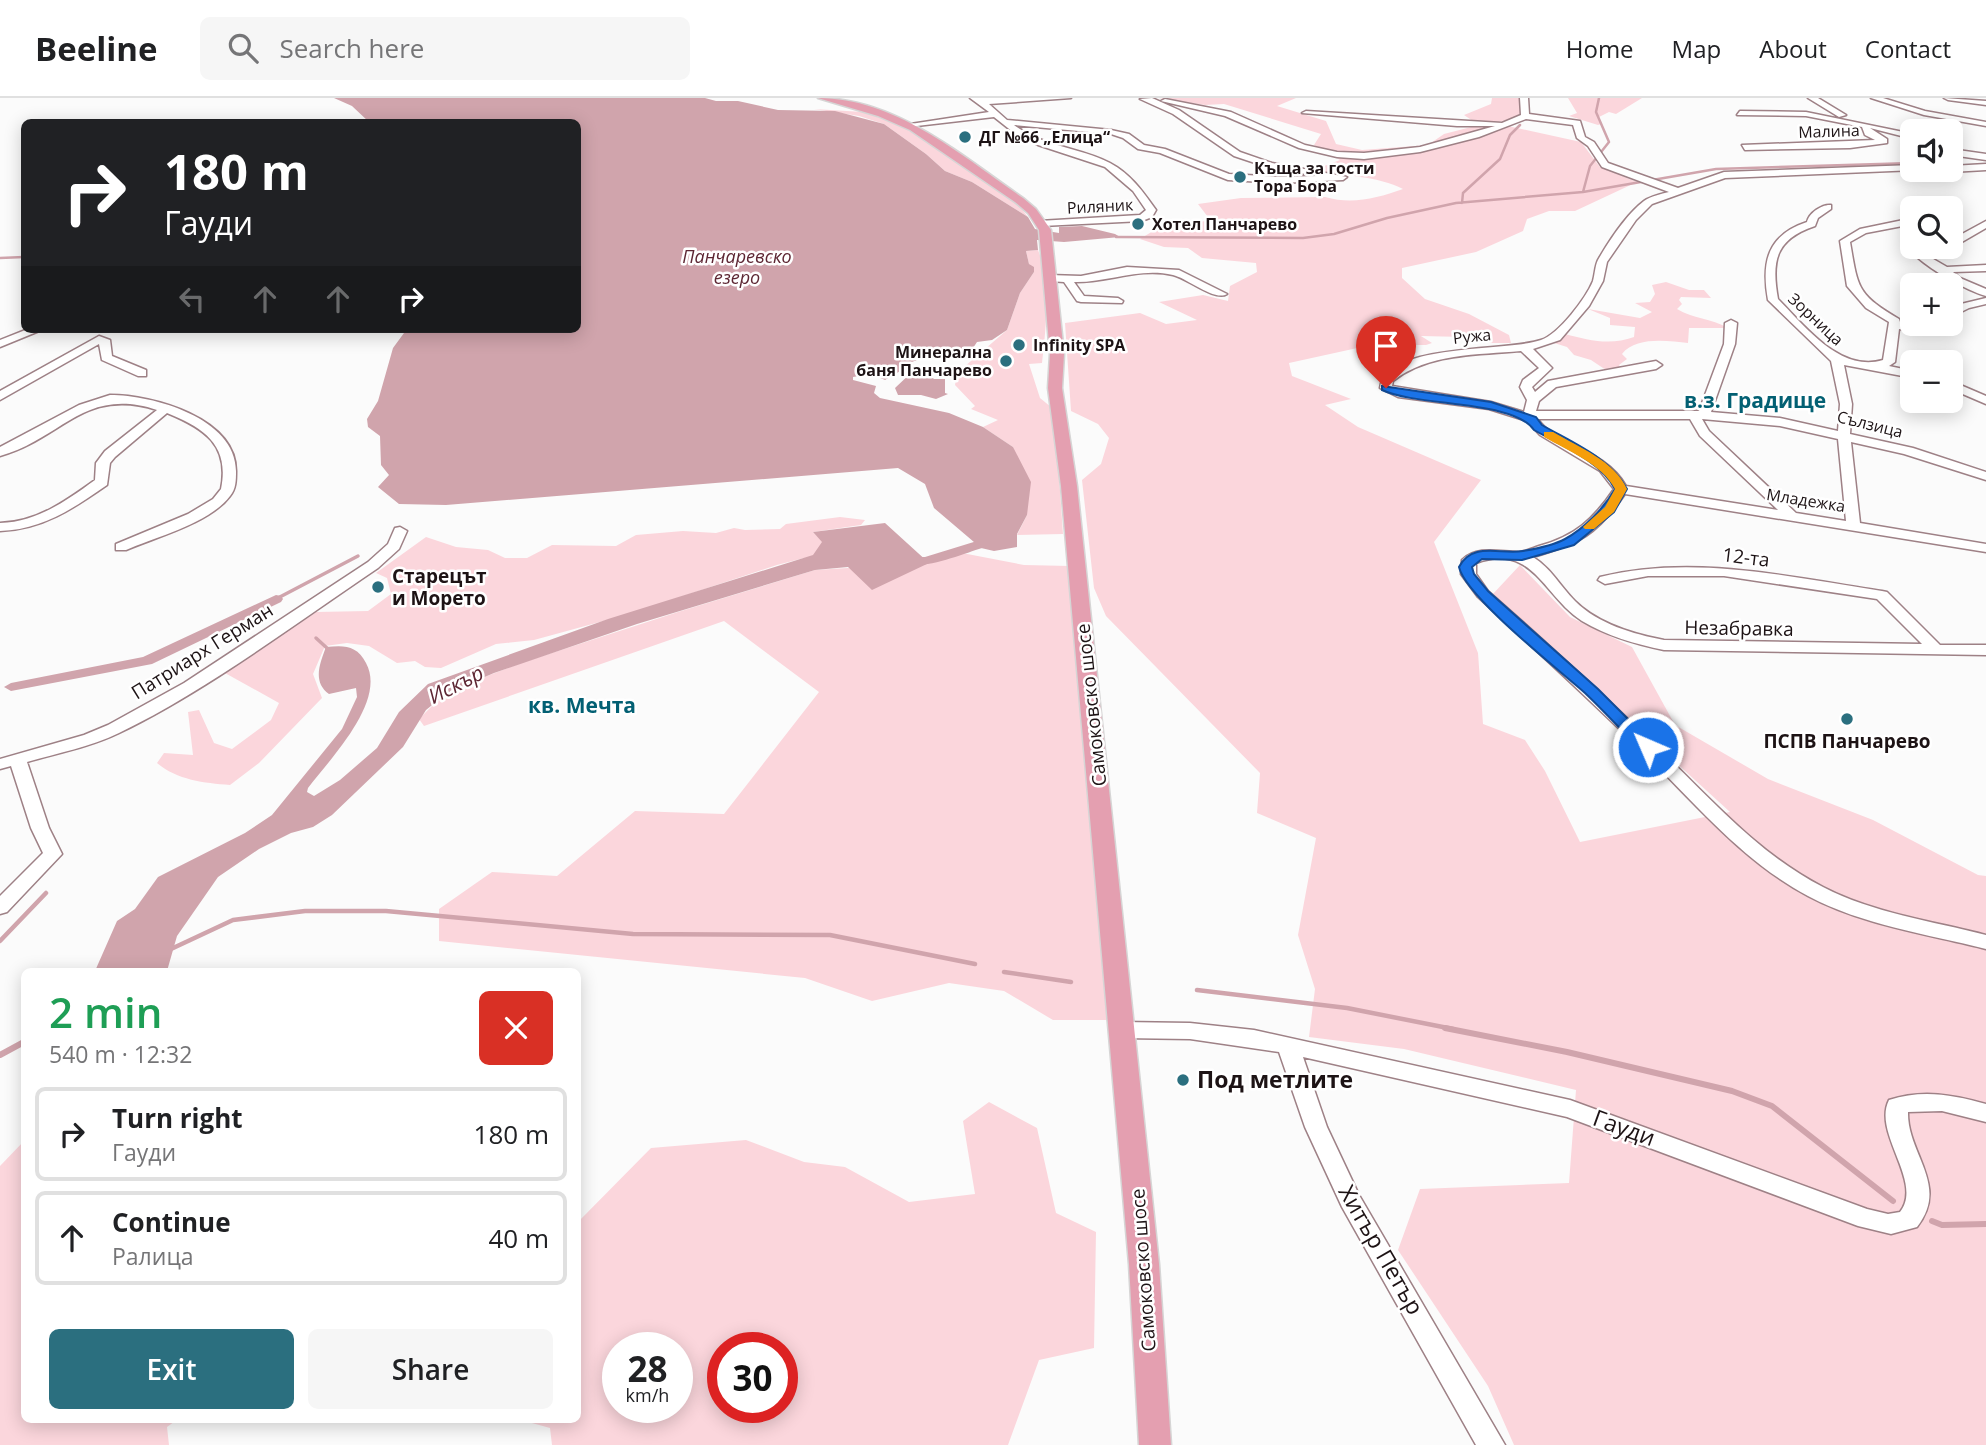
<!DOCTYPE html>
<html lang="en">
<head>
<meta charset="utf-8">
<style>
	:root { --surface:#fff; --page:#f6f6f6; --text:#202124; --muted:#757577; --line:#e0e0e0; --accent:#2b6f7f }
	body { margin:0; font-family:"Open Sans",sans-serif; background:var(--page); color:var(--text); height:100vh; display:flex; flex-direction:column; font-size:26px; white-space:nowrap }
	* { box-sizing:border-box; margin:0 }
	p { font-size:23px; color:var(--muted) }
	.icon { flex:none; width:38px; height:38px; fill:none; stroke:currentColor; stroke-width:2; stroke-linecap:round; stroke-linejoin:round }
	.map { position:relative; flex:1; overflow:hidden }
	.panel { position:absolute; left:21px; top:870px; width:560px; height:455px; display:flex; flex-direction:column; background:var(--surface); border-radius:10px; box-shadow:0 4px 18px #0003 }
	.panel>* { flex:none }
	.top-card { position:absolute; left:21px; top:21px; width:560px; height:214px; border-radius:10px; box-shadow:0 4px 18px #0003; background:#202124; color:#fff; overflow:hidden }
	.controls { position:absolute; left:1900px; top:21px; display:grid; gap:14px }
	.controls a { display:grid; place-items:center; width:63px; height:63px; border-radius:10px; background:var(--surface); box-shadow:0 4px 18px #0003; font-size:35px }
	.speed { position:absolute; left:602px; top:1234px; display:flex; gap:14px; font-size:35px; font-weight:700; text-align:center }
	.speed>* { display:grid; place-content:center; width:91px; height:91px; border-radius:50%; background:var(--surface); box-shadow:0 4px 18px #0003; line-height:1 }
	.speed small { font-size:18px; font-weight:400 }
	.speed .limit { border:10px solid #d22; background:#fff; color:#111 }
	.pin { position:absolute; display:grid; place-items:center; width:60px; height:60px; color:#fff; margin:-72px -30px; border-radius:50% 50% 50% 0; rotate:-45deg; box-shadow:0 0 7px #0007 }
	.pin .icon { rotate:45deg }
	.me { position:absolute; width:77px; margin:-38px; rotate:315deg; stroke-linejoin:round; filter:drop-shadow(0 0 5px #0008) }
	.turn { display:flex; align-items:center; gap:24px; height:147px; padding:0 28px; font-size:32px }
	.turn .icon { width:91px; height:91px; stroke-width:2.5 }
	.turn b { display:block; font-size:49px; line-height:60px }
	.lanes { display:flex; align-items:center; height:66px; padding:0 28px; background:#0003; justify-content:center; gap:35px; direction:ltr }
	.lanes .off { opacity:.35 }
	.round { display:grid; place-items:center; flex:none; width:74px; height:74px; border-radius:10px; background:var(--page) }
	.summary { display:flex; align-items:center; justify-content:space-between; height:119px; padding:0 28px }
	h1 { font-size:42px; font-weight:600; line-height:52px; color:#1e9e55 }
	.button { display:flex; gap:14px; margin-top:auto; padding:14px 28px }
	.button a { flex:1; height:80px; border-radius:10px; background:var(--accent); color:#fff; font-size:28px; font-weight:600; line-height:80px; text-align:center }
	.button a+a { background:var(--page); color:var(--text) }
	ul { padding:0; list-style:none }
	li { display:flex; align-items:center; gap:21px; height:94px; margin:0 14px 10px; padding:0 14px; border:4px solid var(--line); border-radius:10px }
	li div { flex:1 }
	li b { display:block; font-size:26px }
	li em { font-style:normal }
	header { display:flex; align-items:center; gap:42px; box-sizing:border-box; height:98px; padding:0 35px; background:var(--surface); border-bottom:2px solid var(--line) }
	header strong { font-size:33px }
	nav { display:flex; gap:38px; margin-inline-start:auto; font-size:24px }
	.search { width:490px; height:63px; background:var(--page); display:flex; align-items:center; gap:18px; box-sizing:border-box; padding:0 24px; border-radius:10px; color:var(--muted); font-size:26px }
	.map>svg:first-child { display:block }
	.green { fill:#fbd6dc; fill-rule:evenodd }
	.water { fill:#d0a4ac }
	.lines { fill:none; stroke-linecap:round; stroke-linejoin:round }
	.stream-far3 { stroke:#d0a4ac; stroke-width:2.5 }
	.stream-far2 { stroke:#d0a4ac; stroke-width:3.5 }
	.stream-far1 { stroke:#d0a4ac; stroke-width:4.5 }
	.stream { stroke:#d0a4ac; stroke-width:6 }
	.canal { fill:#d0a4ac; fill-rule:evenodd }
	.minor-casing { stroke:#9e8186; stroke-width:3 }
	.major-casing { stroke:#d6d5d5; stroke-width:3 }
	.minor { fill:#fff; fill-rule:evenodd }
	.major { fill:#e49fb0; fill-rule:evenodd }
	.route { fill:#1a73e8; stroke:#114b97; stroke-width:2 }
	.slow { fill:#f59e0b }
	.poi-dot { fill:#2b6f7f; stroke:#fff; stroke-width:2.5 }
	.labels { text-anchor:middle; stroke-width:5; stroke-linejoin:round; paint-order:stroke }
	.far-street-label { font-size:16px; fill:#1d1315; stroke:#fff }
	.far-poi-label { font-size:16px; font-weight:bold; fill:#1d1315; stroke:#fff; text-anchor:start }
	.far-water-label { font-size:18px; font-style:italic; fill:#5d2633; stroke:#fff }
	.street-label { font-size:19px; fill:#1d1315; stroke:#fff }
	.poi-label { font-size:19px; font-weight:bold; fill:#1d1315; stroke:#fff; text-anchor:start }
	.far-district-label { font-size:21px; font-weight:bold; fill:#036073; stroke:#fff }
	.water-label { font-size:21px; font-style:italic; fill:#5d2633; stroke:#fff }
	.neighbourhood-label { font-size:21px; font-weight:bold; fill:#036073; stroke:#fff }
	.near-poi-label { font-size:23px; font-weight:bold; fill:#1d1315; stroke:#fff; text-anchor:start }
	.near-street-label { font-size:23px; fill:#1d1315; stroke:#fff }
</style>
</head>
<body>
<header>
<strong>Beeline</strong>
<div class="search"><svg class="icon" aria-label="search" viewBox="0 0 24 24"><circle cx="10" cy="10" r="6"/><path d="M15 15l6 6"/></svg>Search here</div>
<nav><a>Home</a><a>Map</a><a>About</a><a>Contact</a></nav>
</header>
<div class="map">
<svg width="1986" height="1347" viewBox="0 0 1986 1347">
	<rect width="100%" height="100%" fill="#fbfbfb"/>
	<!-- green -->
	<path class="green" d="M1158,0H1296L1277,8L1326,23L1336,46L1362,52L1428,47L1444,36L1479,27L1464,17L1491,6L1492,0H1522L1523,18L1494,25L1581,44L1600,69L1637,84L1575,113H1549L1527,121L1523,133L1476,154L1402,170V180L1425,201L1469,216L1509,237L1511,245H1492L1464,239L1421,238L1432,245L1426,247H1371L1289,265L1292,278L1351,301L1325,307L1358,329L1481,382L1434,444L1478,555L1483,626L1525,642L1545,673L1580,744L1730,714L1492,497L1520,467L1570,519L1632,549L1675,627L1768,681L1873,722L1978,777L1986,778V1347H1514L1488,1288L1398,1152L1420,1091L1569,1085L1576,992L1404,951L1309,939L1315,891L1298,837L1316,740L1257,715L1260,675L1106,518L1094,490L1082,382L1101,366L1109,340L1098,326L1071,313L1065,225L1140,215L1166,226L1197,222L1159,204L1203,197L1228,203L1230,188L1257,174L1256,165L1202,160L1188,150L1164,149L1140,141L1166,125L1211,123L1198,106L1241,100L1325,99C1353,107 1377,100 1403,91C1379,78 1342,78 1314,72L1340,62L1314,47L1321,36L1224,6L1205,7Z
		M1568,0H1642L1616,16L1609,14L1599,19L1601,26L1598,27L1569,18L1577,15Z
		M814,11L863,14L897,25L1014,101L1028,119L972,84L945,73L926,56L884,26L859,18Z
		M1038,152C1051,185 1046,230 1042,265L1029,266L1040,300L1051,309L1056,335L1063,436L1017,437L1027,417L1013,349L983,329L998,322L971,311L975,308L955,287L957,276L964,269L1007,232L1020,195L1034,174L1029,166L1026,153Z
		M1666,184L1689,192H1704L1711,200L1681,199L1679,202L1682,206L1677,211C1693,221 1711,220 1728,230H1689L1688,245C1668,243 1636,238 1622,256L1627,261L1619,267L1622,272L1609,274L1591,262L1574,257L1567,249L1551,244L1565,236C1588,242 1610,248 1634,239L1635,229L1610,227V220L1588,211L1640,220L1652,214L1635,205L1650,204L1655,196L1652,187Z
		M840,419L865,422L861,427L813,434L839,460H804L777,467L629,516L534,542L496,546L441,570L425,569L415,563L397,565L369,548L347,545L325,548L313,576L322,600L259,665L230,687C204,685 177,682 157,665L164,655L193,657L188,614L199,612L214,645L232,651L271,622L279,605L225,575L316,514L368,513L391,496L387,480L376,475L426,439L456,449L488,452L505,460H527L552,447L616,448L636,437L683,433L716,435L734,430L745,432L780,431L786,426Z
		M962,455L1024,467L1070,468L1108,922H1053L1004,893L949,885L872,903L805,880L439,843V811L492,774L557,778L635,713L724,716L819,594L724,523L424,628L419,621L439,601L458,589L521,565L678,514L815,472L929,465Z
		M989,1004L1037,1030L1056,1115L1096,1134L1094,1250L1039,1262L1008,1347H552L550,1330L521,1322L578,1321V1124L651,1050L746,1042L804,1064L845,1069L909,1104L975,1096L963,1023ZM618,1250H677V1309H618ZM723,1250H782V1309H723Z
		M24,1043V1321H178L167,1329L169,1347H0V1068Z"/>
	<!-- water -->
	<path class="water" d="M334,0H705L716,3H738L778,12L835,13L884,26L926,56L945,73L972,84L1028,119L1035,131L1059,135V129L1082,128L1115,136L1120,139L1064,144L1037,142L1038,152L1026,153L1029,166L1034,169V174L1020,195L1007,232L992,242L977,244L969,256L939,253L902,268V272L885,282L871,276L853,279V282L876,288L874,295L880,300L949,315L983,329L1013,349L1031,384L1027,417L1017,436V449L994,453L981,450L934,410L925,386L898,370L446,407L399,406L378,389L389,377L381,367L380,338L368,329L367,321L378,303L393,250L404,235V231H578V24H369L352,8Z
		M922,271L934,281H945V295L948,296L936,301L921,297H898L895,290L913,273Z
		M885,425L929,465L872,492L848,469L815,472L637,526L494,575L447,595L426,612L403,649L332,717L313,729L291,735L259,751L218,779L177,838L167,873H95L117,823L135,811L158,779L245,735L272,717L342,631L357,599L356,590L329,596C312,584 320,565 326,549C344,547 357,547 366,565C387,603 330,661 308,690L307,694L314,698L340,682L377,650L399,614L428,586L608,521L813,457L822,444L813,434Z"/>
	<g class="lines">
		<!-- stream-far3 -->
		<path class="stream-far3" d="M1583,94L1590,68L1609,44L1596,14L1599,0
			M1462,105L1463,95L1500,61L1510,37L1520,27
			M1116,139L1303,140L1334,136L1387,120L1456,105L1583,94L1716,71L1913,65
			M0,160L24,159"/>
		<!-- stream-far2 -->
		<path class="stream-far2" d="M276,501L358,458
			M316,540L328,551"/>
		<!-- stream-far1 -->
		<path class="stream-far1" d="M0,843L46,795
			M171,851L233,822L305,813H386L633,836L830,837L975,866
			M1004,874L1071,884
			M1197,892L1347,910L1453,931"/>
		<!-- stream -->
		<path class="stream" d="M1445,930L1567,954L1732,993L1772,1008L1893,1103
			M0,957L24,944
			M1932,1123L1942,1127L1986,1126"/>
		<!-- canal -->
		<path class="canal" d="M977,443L982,444V450C962,456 916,476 898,463L905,459H925Z
			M276,497L281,498L283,501L281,504L152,566L11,593L4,589L11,585L143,559Z"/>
		<defs>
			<path id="minor" d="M970,0H1071L989,6L1007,22L1111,32L1129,36L1144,47L1165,51L1229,76L1280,79L1318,78L1270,70L1234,58L1173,16L1140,1L1152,0L1179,12L1240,54L1272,65L1347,79L1343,82L1280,85L1228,82L1160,55L1138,51L1123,40L1111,36L1014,27C1043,49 1079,49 1110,65C1131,76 1143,94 1156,112L1152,119L1142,123L1042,128L1037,125L1039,123L1140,117L1146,112L1133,93L1105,69L1038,47L1018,38L994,19L908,29L904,27L989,14Z
				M1520,0H1528L1529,16L1580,23L1585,39L1594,44L1608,65L1678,90L1724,74L1913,67V72H1916L1725,80L1652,106L1636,122L1607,164L1603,183L1589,208L1560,242L1533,251L1552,270L1532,289L1535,294L1548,283L1656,263L1662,267L1656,271L1556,289L1539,303L1536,313H1699L1724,246L1725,225L1731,222L1737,225L1735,246L1711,314L1780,320L1838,333L1840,306L1831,263L1768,202C1761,163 1768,137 1807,124C1809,115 1822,106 1831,107V111L1818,120L1815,128C1776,141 1771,162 1778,201C1805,228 1840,275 1883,262L1889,224L1866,210L1847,188L1840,143L1860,131L1913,120V126L1866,135L1850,144C1858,191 1857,196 1899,221L1900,224L1941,226L1923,233L1899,231L1895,264L1889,268L1913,273V280L1844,267L1852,306L1850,336L1913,350L1986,374V382L1904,356L1851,344L1860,425L1986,446V454L1625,396C1597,437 1580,445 1533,459C1551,470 1560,488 1575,503C1598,526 1633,536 1664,542L1922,546L1877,501L1724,478H1648L1605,486L1598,482L1600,479C1693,456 1789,479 1882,493L1887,494L1940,547H1986V557L1664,552C1635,546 1607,538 1582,523C1543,498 1533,444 1476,465V476L1488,493C1548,546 1607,600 1664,656C1714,704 1760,757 1823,789C1873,815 1932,823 1986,837V851C1927,836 1862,827 1808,798C1746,765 1701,712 1652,663C1596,607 1537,553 1478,499L1461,476L1462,462C1477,447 1500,454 1519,454C1525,454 1533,450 1539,448C1575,438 1593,422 1614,391L1600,373L1540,337L1527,323L1489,311L1398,299L1380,290C1386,244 1508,254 1541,242C1559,236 1586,200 1593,183C1595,176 1595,168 1598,162C1609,143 1627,116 1644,103C1651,98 1661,96 1669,94L1602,69L1588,48L1577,40L1573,27L1526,21L1479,39L1420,54L1364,61L1337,59L1299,50L1225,18L1161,3L1165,1L1231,14L1305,47L1337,54L1364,55L1420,49L1495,28H1457L1302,15L1306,13L1502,25L1521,17ZM1521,253L1539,270L1523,282L1520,289L1527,302L1524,314L1491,304L1392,288L1393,283C1428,255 1478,257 1521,253ZM1538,321H1690L1700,338L1778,412L1626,388C1604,350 1553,346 1538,321ZM1702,321L1780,328L1838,341L1846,423L1796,415L1709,333Z
				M1808,0H1818L1846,17L1839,19Z
				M1871,0H1883L1925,13L1986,24V28L1924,17Z
				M1944,0L1986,3V7L1948,2Z
				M1740,13L1806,14L1913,36V41L1870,30L1887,41V45L1850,50L1745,52L1742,47L1875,42L1865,37L1862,29L1806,18L1737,17Z
				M1951,51L1986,56V62L1951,57Z
				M1986,66V72L1951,74L1947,72H1951V68Z
				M1986,123V130L1955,148L1950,149L1951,142Z
				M1935,149H1950L1928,158L1947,169L1986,167V173L1953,174L1960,180L1986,191V198C1965,192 1933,173 1917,159L1921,153Z
				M1127,169L1179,172L1227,196C1215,204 1187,180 1173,177C1139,169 1107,185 1074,184L1084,198L1118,200L1123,203L1122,205L1081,204L1077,203L1064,184L1049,183L1044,180L1049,177L1081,178Z
				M1986,200V206L1969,210L1951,219V211L1961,206Z
				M28,231H44L0,249V242Z
				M99,238L110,242L112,258L146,272V278H138L102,262L99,246L0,302V293Z
				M1951,283L1986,298V306L1951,291Z
				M110,297C153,297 236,320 236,373C236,382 236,391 230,398C210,425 156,439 126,452H116V446L188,416L213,401L221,391C230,347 204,330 167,315L115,359L110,365L107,387C74,410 42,432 0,433V425C37,424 66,403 95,382L96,365L105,353L157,312C84,288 62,341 0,358V349L79,307Z
				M400,429L407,433L399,451L378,470C296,525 208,592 119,635C90,649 58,655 27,664L49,730L62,756L7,814L0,816V798L43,755L31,730L11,668L0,671V661L84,637L108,627L184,585L368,464L388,446L395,430Z
				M1122,924L1190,925L1254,932L1570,1002L1867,1111L1888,1116L1900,1114C1924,1084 1872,1035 1889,1002C1923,991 1953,997 1986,1006V1024L1942,1013L1908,1014C1907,1056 1950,1087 1917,1129L1891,1136L1858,1128L1567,1019L1303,959L1327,1029L1359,1097L1505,1347H1476L1342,1109L1305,1029L1279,954L1190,941L1122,940L1115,938L1111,932L1115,926Z"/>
			<path id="major" d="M818,0C896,0 962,58 1023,100L1036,111L1051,132L1064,256L1062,290L1077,388L1159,1166L1171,1347H1139L1129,1166L1061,388L1048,290L1050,256L1039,132L1028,115L1015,104L910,32L878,18Z"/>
		</defs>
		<!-- minor casing -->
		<use href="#minor" class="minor-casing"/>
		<!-- major casing -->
		<use href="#major" class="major-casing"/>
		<!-- minor -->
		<use href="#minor" class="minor"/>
		<!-- major -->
		<use href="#major" class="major"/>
	</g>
	<!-- route -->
	<path class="route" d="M1382,288L1491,304L1536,319L1542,327C1571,344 1611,360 1627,391L1614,414L1574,447L1522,462L1482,461L1472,469L1474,476L1488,493L1598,591L1656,649L1653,653H1642C1623,634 1605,614 1585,595C1559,572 1465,498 1459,469C1472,443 1501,457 1523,453C1535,451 1554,447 1565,441C1585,430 1604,410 1615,391C1601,363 1560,347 1534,332C1514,302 1418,309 1382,292Z"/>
	<!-- slow -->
	<path class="slow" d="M1544,334H1553C1578,349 1615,363 1627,391L1614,414L1594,431H1585L1583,429L1605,409L1615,391C1602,366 1568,353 1544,339Z"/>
	<!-- markers -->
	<g class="poi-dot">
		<circle cx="965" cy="39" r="7"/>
		<circle cx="1240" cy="79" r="7"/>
		<circle cx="1138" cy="126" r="7"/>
		<circle cx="1019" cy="247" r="7"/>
		<circle cx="1006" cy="263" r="7"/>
		<circle cx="378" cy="489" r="7"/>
		<circle cx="1847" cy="621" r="7"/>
		<circle cx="1183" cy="982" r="7"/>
	</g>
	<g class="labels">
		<!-- far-street labels -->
		<g class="far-street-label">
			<text transform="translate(1829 33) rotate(-2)" y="6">Малина</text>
			<text transform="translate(1100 108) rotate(-3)" y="6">Риляник</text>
			<text transform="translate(1816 221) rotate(43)" y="6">Зорница</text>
			<text transform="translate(1472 238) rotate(-6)" y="6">Ружа</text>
			<text transform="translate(1870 326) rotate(14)" y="6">Сълзица</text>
			<text transform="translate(1806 402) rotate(9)" y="6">Младежка</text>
		</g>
		<!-- far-poi labels -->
		<g class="far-poi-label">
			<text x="979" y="45">ДГ №66 „Елица“</text>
			<text x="1254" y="76">Къща за гости<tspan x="1254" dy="18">Тора Бора</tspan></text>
			<text x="1152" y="132">Хотел Панчарево</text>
			<text x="1033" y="253">Infinity SPA</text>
			<text x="992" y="260" text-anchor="end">Минерална<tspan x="992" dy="18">баня Панчарево</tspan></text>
		</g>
		<!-- far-water labels -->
		<g class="far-water-label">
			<text x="737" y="165">Панчаревско<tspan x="737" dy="21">езеро</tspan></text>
		</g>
		<!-- street labels -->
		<g class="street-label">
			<text transform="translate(1746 459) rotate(7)" y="7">12-та</text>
			<text transform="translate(1739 530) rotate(1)" y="7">Незабравка</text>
			<text transform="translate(202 553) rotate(-32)" y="7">Патриарх Герман</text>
			<text transform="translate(1091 607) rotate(-96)" y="7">Самоковско шосе</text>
			<text transform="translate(1143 1172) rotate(-94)" y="7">Самоковско шосе</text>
		</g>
		<!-- poi labels -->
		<g class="poi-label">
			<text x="392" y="485">Старецът<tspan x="392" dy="22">и Морето</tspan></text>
			<text x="1847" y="650" text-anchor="middle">ПСПВ Панчарево</text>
		</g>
		<!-- far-district labels -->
		<g class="far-district-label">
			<text x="1755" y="310">в.з. Градище</text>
		</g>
		<!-- water labels -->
		<g class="water-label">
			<text transform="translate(456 587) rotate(-27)" y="7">Искър</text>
		</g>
		<!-- neighbourhood labels -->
		<g class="neighbourhood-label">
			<text x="582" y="615">кв. Мечта</text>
		</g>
		<!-- near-poi labels -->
		<g class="near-poi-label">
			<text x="1197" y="990">Под метлите</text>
		</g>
		<!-- near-street labels -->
		<g class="near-street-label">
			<text transform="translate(1624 1030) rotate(20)" y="8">Гауди</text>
			<text transform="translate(1381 1152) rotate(60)" y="8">Хитър Петър</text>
		</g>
	</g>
</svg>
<div class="controls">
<a><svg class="icon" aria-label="sound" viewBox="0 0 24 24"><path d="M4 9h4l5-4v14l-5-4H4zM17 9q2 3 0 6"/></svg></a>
<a><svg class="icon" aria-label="search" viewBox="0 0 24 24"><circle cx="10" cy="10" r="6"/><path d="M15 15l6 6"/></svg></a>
<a>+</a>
<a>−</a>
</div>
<div class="speed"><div>28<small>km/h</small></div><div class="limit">30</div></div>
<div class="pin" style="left:1386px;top:290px;background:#d93025"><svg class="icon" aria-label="arrive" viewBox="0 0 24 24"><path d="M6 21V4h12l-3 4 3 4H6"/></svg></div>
<svg class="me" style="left:1648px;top:649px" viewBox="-20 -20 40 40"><circle r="17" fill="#1a73e8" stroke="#fff" stroke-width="3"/><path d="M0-11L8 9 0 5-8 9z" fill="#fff"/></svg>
<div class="top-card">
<div class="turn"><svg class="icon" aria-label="right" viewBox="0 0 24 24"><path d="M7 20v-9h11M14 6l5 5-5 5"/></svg><div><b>180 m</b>Гауди</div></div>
<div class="lanes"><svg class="icon off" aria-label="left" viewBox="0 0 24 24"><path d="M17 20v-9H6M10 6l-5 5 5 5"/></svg><svg class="icon off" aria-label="ahead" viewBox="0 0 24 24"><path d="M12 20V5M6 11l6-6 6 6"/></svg><svg class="icon off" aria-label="ahead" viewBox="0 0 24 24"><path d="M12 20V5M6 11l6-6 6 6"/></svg><svg class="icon" aria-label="right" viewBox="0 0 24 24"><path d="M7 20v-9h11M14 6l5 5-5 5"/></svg></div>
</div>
<section class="panel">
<div class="summary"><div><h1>2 min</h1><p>540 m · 12:32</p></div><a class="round" style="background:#d93025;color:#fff"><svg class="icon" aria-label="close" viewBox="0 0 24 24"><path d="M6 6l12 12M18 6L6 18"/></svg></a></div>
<ul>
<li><svg class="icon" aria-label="right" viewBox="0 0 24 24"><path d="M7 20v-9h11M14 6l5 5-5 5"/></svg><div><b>Turn right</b><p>Гауди</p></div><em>180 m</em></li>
<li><svg class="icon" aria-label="ahead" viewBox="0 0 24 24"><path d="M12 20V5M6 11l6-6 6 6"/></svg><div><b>Continue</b><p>Ралица</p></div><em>40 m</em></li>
</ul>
<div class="button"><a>Exit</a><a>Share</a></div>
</section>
</div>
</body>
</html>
